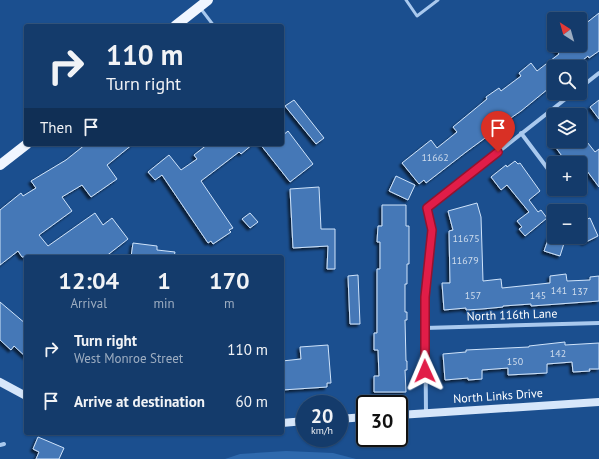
<!DOCTYPE html>
<html lang="en">
<head>
<meta charset="utf-8">
<style>
	:root { --surface:#143b6b; --page:#214673; --text:#f1f3f6; --muted:#9dadc1; --line:#33557e }
	body { margin:0; font-family:"PT Sans",sans-serif; background:var(--page); color:var(--text); height:100vh; display:flex; flex-direction:column; font-size:15px; white-space:nowrap }
	* { box-sizing:border-box; margin:0 }
	p { font-size:13px; color:var(--muted) }
	.icon { flex:none; width:22px; height:22px; fill:none; stroke:currentColor; stroke-width:2; stroke-linecap:round; stroke-linejoin:round }
	.map { position:relative; flex:1; overflow:hidden }
	.drawer { position:absolute; left:24px; top:255px; width:260px; height:180px; display:flex; flex-direction:column; background:var(--surface); border-radius:4px; box-shadow:0 1px 3px #0004,0 0 0 1px var(--line) }
	.drawer>* { flex:none }
	.hud { position:absolute; left:24px; top:24px; width:260px; height:122px; border-radius:4px; box-shadow:0 1px 3px #0004,0 0 0 1px var(--line); background:#143b6b; color:var(--text); overflow:hidden }
	.needle { width:26px; rotate:323deg }
	.controls { position:absolute; left:547px; top:12px; display:grid; gap:8px }
	.controls a { display:grid; place-items:center; width:40px; height:40px; border-radius:4px; background:var(--surface); box-shadow:0 1px 3px #0004,0 0 0 1px var(--line); font-size:20px }
	.speed { position:absolute; left:296px; top:395px; display:flex; gap:8px; font-size:20px; font-weight:700; text-align:center }
	.speed>* { display:grid; place-content:center; width:52px; height:52px; border-radius:50%; background:var(--surface); box-shadow:0 1px 3px #0004,0 0 0 1px var(--line); line-height:1 }
	.speed small { font-size:10px; font-weight:400 }
	.speed .limit { border:2px solid #111; border-radius:6px; background:#fff; color:#111 }
	.pin { position:absolute; display:grid; place-items:center; width:34px; height:34px; color:#fff; margin:-41px -17px; border-radius:50% 50% 50% 0; rotate:-45deg; box-shadow:0 0 4px #0007 }
	.pin .icon { rotate:45deg }
	.me { position:absolute; width:44px; margin:-22px; rotate:359deg; stroke-linejoin:round; filter:drop-shadow(0 0 3px #0008) }
	.turn { display:flex; align-items:center; gap:14px; height:84px; padding:0 16px; font-size:18px }
	.turn .icon { width:52px; height:52px; stroke-width:2.5 }
	.turn b { display:block; font-size:28px; line-height:34px }
	.then { display:flex; align-items:center; height:38px; padding:0 16px; background:#0003; gap:8px; font-size:15px }
	.eta { display:flex; justify-content:space-evenly; align-items:center; height:68px; text-align:center }
	.eta b { font-size:24px; font-weight:800; line-height:28px }
	ul { padding:0; list-style:none }
	li { display:flex; align-items:center; gap:12px; height:52px; padding:0 16px }
	li div { flex:1 }
	li b { display:block; font-size:15px }
	li em { font-style:normal }
	.map>svg:first-child { display:block }
	.green { fill:#2e69ad }
	.building { fill:#4478b7; stroke:#cfe3fa; filter:url(#shadow) }
	.lines { fill:none; stroke-linecap:round; stroke-linejoin:round }
	.lane { stroke:#a9c9ee; stroke-width:3 }
	.street { stroke:#a9c9ee; stroke-width:4 }
	.secondary { stroke:#d6e6fa; stroke-width:8 }
	.primary { stroke:#f0f6ff; stroke-width:10 }
	.route-casing { stroke:#92132f; stroke-width:10 }
	.route { stroke:#e11d48; stroke-width:7 }
	.labels { text-anchor:middle; stroke-width:3; stroke-linejoin:round; paint-order:stroke }
	.number-label { font-size:10px; fill:#d0dded }
	.street-label { font-size:12px; fill:#fff; stroke:#1b4f8f }
</style>
</head>
<body>
<div class="map">
<svg width="599" height="459" viewBox="0 0 599 459">
	<defs>
		<filter id="shadow"><feDropShadow dx="-2.5" dy="2.5" stdDeviation="1" flood-color="#0009"/></filter>
	</defs>
	<rect width="100%" height="100%" fill="#1b4f8f"/>
	<!-- green -->
	<path class="green" d="M286,451L333,453L356,459H225L240,454Z"/>
	<!-- building -->
	<path class="building" d="M599,13V51L589,58L588,56L574,67H554V84L521,111L495,129L496,130L466,152L426,183L424,180L419,184L402,163L431,140L437,148L457,132L453,127L487,99L486,97L499,88L501,91L521,76L519,73L531,63L537,71L559,54L552,45H580V28Z
		M294,100L324,138L316,144L285,106Z
		M599,100V119L590,107Z
		M288,131L313,164L290,182L260,144H282V136Z
		M580,133L595,152L599,149V187L578,159L573,163H567L551,141H580Z
		M86,144H133L107,165L117,179L91,197L82,185L62,197L72,211L39,235L48,246L95,213L103,225L112,218L128,239L105,257H22L18,251L0,265V210L21,193L23,196L36,188L31,181L66,160Z
		M208,144H253L241,154L239,152L201,181L233,228L229,230L231,232L213,244L211,241L208,243L162,175L155,180L148,172L169,155L181,170L197,159L194,155Z
		M515,161L518,164L520,163L540,191L529,200L538,212L541,210L547,218L525,236L519,229L522,227L517,221L529,212L507,185L501,190L491,177L506,165L507,167Z
		M396,176L415,185L408,200L389,191Z
		M319,187L321,229H335V269H327L328,246L293,248L290,189Z
		M477,203L481,217L483,281L501,279L502,288L550,283V276L566,274L567,281L590,280V277L599,276V301L531,306V304L503,306V307L482,309L466,310V308L444,310L442,283H450L449,231L453,230L448,211Z
		M382,205H406V226H409V264H407V284H405V312H407V320H405L406,361H407V370H405L406,392H374V376H379L378,350H374V333H377V269H380V242H377L378,226H382Z
		M250,213L258,222L250,228L242,219Z
		M590,218L598,236L584,243L580,236V222Z
		M549,237H566L560,256L544,251Z
		M133,243L157,246V250L175,252L174,257H131Z
		M358,275L360,324H350L348,276Z
		M0,302L26,324V357L14,346L11,350L0,340Z
		M565,342V345L599,343V369H589L590,371L573,372L572,362L547,364V373L508,375V368L482,370V379L468,380V378L445,380L443,354L466,352V350L529,347V346Z
		M328,345L331,383H327V387L282,390V361L301,359L300,347Z
		M38,437L64,448L59,459H36L39,452L33,449Z"/>
	<g class="lines">
		<!-- lane -->
		<path class="lane" d="M406,0L417,16L438,0
			M201,9L214,26"/>
		<!-- street -->
		<path class="street" d="M580,88L599,73
			M521,133L554,177
			M563,189L567,194
			M425,328L599,323
			M426,413L425,297L432,230L427,208L573,93
			M0,445L4,444"/>
		<!-- secondary -->
		<path class="secondary" d="M0,382L26,396
			M399,415L599,402
			M339,419L365,417
			M282,423L305,421"/>
		<!-- primary -->
		<path class="primary" d="M175,26L208,0
			M0,165L27,144"/>
	</g>
	<g class="lines">
		<defs>
			<path id="route" d="M425,371V297L432,230L427,208L498,152"/>
		</defs>
		<!-- route casing -->
		<use href="#route" class="route-casing"/>
		<!-- route -->
		<use href="#route" class="route"/>
	</g>
	<g class="labels">
		<!-- number labels -->
		<g class="number-label">
			<text x="435" y="161">11662</text>
			<text x="466" y="242">11675</text>
			<text x="465" y="264">11679</text>
			<text x="559" y="294">141</text>
			<text x="580" y="295">137</text>
			<text x="473" y="299">157</text>
			<text x="538" y="299">145</text>
			<text x="558" y="357">142</text>
			<text x="515" y="365">150</text>
		</g>
		<!-- street labels -->
		<g class="street-label">
			<text transform="translate(512 315) rotate(-2)" y="4">North 116th Lane</text>
			<text transform="translate(498 396) rotate(-4)" y="4">North Links Drive</text>
		</g>
	</g>
</svg>
<div class="controls">
<a><svg class="needle" viewBox="-14 -14 28 28"><path d="M0-13l5 13h-10z" fill="#e53935"/><path d="M0 13l5-13h-10z" fill="#9dadc1"/></svg></a>
<a><svg class="icon" aria-label="search" viewBox="0 0 24 24"><circle cx="10" cy="10" r="6"/><path d="M15 15l6 6"/></svg></a>
<a><svg class="icon" aria-label="layers" viewBox="0 0 24 24"><path d="M12 4l9 5-9 5-9-5zM3 14l9 5 9-5"/></svg></a>
<a>+</a>
<a>−</a>
</div>
<div class="speed"><div>20<small>km/h</small></div><div class="limit">30</div></div>
<div class="pin" style="left:498px;top:152px;background:#d93025"><svg class="icon" aria-label="arrive" viewBox="0 0 24 24"><path d="M6 21V4h12l-3 4 3 4H6"/></svg></div>
<svg class="me" style="left:425px;top:371px" viewBox="-20 -20 40 40"><path d="M0-17L14 15 0 8-14 15z" fill="#e11d48" stroke="#fff" stroke-width="4"/></svg>
<div class="hud">
<div class="turn"><svg class="icon" aria-label="right" viewBox="0 0 24 24"><path d="M7 20v-9h11M14 6l5 5-5 5"/></svg><div><b>110 m</b>Turn right</div></div>
<div class="then">Then<svg class="icon" aria-label="arrive" viewBox="0 0 24 24"><path d="M6 21V4h12l-3 4 3 4H6"/></svg></div>
</div>
<section class="drawer">
<div class="eta">
<div><b>12:04</b><p>Arrival</p></div>
<div><b>1</b><p>min</p></div>
<div><b>170</b><p>m</p></div>
</div>
<ul>
<li><svg class="icon" aria-label="right" viewBox="0 0 24 24"><path d="M7 20v-9h11M14 6l5 5-5 5"/></svg><div><b>Turn right</b><p>West Monroe Street</p></div><em>110 m</em></li>
<li><svg class="icon" aria-label="arrive" viewBox="0 0 24 24"><path d="M6 21V4h12l-3 4 3 4H6"/></svg><div><b>Arrive at destination</b></div><em>60 m</em></li>
</ul>
</section>
</div>
</body>
</html>
